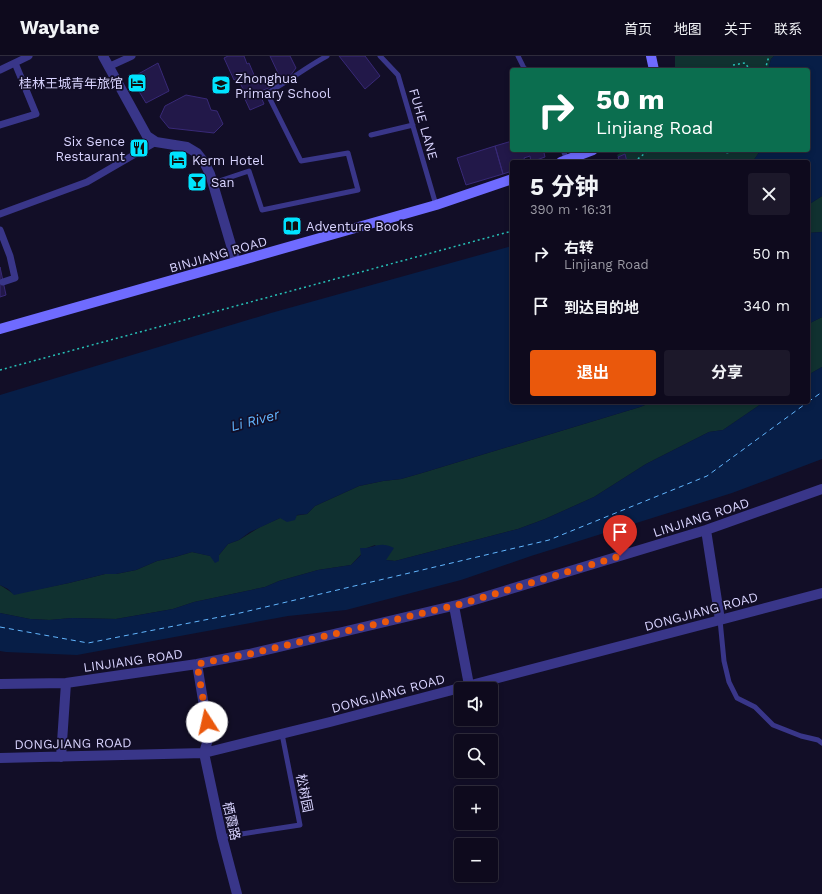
<!DOCTYPE html>
<html lang="zh">
<head>
<meta charset="utf-8">
<style>
	:root { --surface:#0e0a1d; --page:#1c182a; --text:#f1f3f6; --muted:#9b9aa4; --line:#2e2b3b; --accent:#ea580c }
	body { margin:0; font-family:"Work Sans","Noto Sans SC",sans-serif; background:var(--page); color:var(--text); height:100vh; display:flex; flex-direction:column; font-size:15px; white-space:nowrap }
	* { box-sizing:border-box; margin:0 }
	p { font-size:13px; color:var(--muted) }
	.icon { flex:none; width:22px; height:22px; fill:none; stroke:currentColor; stroke-width:2; stroke-linecap:round; stroke-linejoin:round }
	.map { position:relative; flex:1; overflow:hidden }
	.drawer { position:absolute; left:510px; top:104px; width:300px; height:244px; display:flex; flex-direction:column; background:var(--surface); border-radius:4px; box-shadow:0 2px 6px #0003,0 0 0 1px var(--line) }
	.drawer>* { flex:none }
	.top-card { position:absolute; left:510px; top:12px; width:300px; height:84px; border-radius:4px; box-shadow:0 2px 6px #0003,0 0 0 1px var(--line); background:#0b6e4f; color:#fff; overflow:hidden }
	.fabs { position:absolute; left:454px; top:626px; display:grid; gap:8px }
	.fabs a { display:grid; place-items:center; width:44px; height:44px; border-radius:4px; background:var(--surface); box-shadow:0 2px 6px #0003,0 0 0 1px var(--line); font-size:20px }
	.pin { position:absolute; display:grid; place-items:center; width:34px; height:34px; color:#fff; margin:-41px -17px; border-radius:50% 50% 50% 0; rotate:-45deg; box-shadow:0 0 4px #0007 }
	.pin .icon { rotate:45deg }
	.me { position:absolute; width:44px; margin:-22px; rotate:350deg; stroke-linejoin:round; filter:drop-shadow(0 0 3px #0008) }
	.turn { display:flex; align-items:center; gap:14px; height:84px; padding:0 20px; font-size:18px }
	.turn .icon { width:52px; height:52px; stroke-width:2.5 }
	.turn b { display:block; font-size:28px; line-height:34px }
	.round { display:grid; place-items:center; flex:none; width:42px; height:42px; border-radius:4px; background:var(--page) }
	.summary { display:flex; align-items:center; justify-content:space-between; height:68px; padding:0 20px }
	h1 { font-size:24px; font-weight:700; line-height:30px }
	.button { display:flex; gap:8px; margin-top:auto; padding:8px 20px }
	.button a { flex:1; height:46px; border-radius:4px; background:var(--accent); color:#fff; font-size:16px; font-weight:700; line-height:46px; text-align:center }
	.button a+a { background:var(--page); color:var(--text) }
	ul { padding:0; list-style:none }
	li { display:flex; align-items:center; gap:12px; height:52px; padding:0 20px }
	li div { flex:1 }
	li b { display:block; font-size:15px }
	li em { font-style:normal }
	header { display:flex; align-items:center; gap:24px; box-sizing:border-box; height:56px; padding:0 20px; background:var(--surface); border-bottom:1px solid var(--line) }
	header strong { font-size:19px }
	nav { display:flex; gap:22px; margin-inline-start:auto; font-size:14px }
	.map>svg:first-child { display:block }
	.green { fill:#103130 }
	.water { fill:#071e47 }
	.lines { fill:none; stroke-linecap:round; stroke-linejoin:round }
	.ferry { stroke:#62b6ff; stroke-width:1; stroke-dasharray:5 4; stroke-linecap:butt }
	.building { fill:#221849; stroke:#382977 }
	.path { stroke:#27c0b7; stroke-width:1.5; stroke-dasharray:2 3; stroke-linecap:butt }
	.service { stroke:#393689; stroke-width:5 }
	.pedestrian { stroke:#393689; stroke-width:7 }
	.minor { stroke:#393689; stroke-width:10 }
	.tertiary { stroke:#393689; stroke-width:10 }
	.secondary { stroke:#6f6bff; stroke-width:10 }
	.route { stroke:#ea580c; stroke-width:7; stroke-dasharray:0 12.6 }
	.labels { text-anchor:middle; stroke-width:3.5; stroke-linejoin:round; paint-order:stroke }
	.poi-label { font-size:13px; fill:#d9d4ff; stroke:#120e27; text-anchor:start }
	.street-label { font-size:13px; fill:#d9d4ff; stroke:#120e27 }
	.water-label { font-size:14px; font-style:italic; fill:#62b6ff; stroke:#120e27 }
</style>
</head>
<body>
<header>
<strong>Waylane</strong>
<nav><a>首页</a><a>地图</a><a>关于</a><a>联系</a></nav>
</header>
<div class="map">
<svg width="822" height="838" viewBox="0 0 822 838">
	<rect width="100%" height="100%" fill="#120e27"/>
	<!-- green -->
	<path class="green" d="M675,0H774L771,3L768,14H675Z
		M625,94H761L753,105L620,106L617,99Z
		M822,140V176L808,177V149Z
		M822,261V311L808,319V268Z
		M652,346H764L723,374L709,376L646,408L594,441L545,463L518,473L395,505L386,504L375,489L367,492L351,509L318,514L279,525L265,531L194,546L173,553L116,563L72,562L50,564L30,563L0,557V529L14,538L69,527L105,518H116L136,514L157,505L175,501L192,496L211,500L219,499L228,488L239,484L260,471L280,462L307,458L315,450L359,430L383,425L401,423L422,417L640,351Z"/>
	<!-- water -->
	<path class="water" d="M774,0H822V140L808,149V106H744L753,105L761,94H808V14H768L771,3Z
		M822,176V261L808,268V177Z
		M512,190V346H652L640,351L422,417L401,423L383,425L359,430L315,450L307,458L297,459L295,464L287,466L280,462L250,476L239,484L228,488L219,499V505L215,507L210,500L192,496L175,501L157,505L136,514L116,518H105L69,527L14,539L8,533L0,529V339L271,257Z
		M822,311V403L732,437L531,500L461,524L346,554L288,560L77,599L6,596L0,595V557L30,563L49,564L72,562L116,563L173,553L194,546L265,531L279,525L318,514L351,509L361,499L360,492C374,493 379,484 394,492L386,504L395,505L518,473L545,463L594,441L646,408L709,376L723,374L764,346H808V319Z"/>
	<g class="lines">
		<!-- ferry -->
		<path class="ferry" d="M808,346L822,336
			M0,571L88,587L240,557L549,484L707,420L808,346"/>
	</g>
	<!-- building -->
	<path class="building" d="M228,0H244L247,8L249,7L257,26L278,17L270,0H290L296,12L287,24L259,36L264,48L250,54L244,41L246,40L238,22L234,24L224,2Z
		M339,0H365L380,20L365,33Z
		M158,7L169,35L146,47L131,22Z
		M186,39L207,43L211,54L217,55L223,68L214,77L169,72L160,61L165,50Z
		M512,85V94H553L544,97L545,101L531,106L530,100L524,102L525,105L512,106V115L503,118L495,90Z
		M495,90L503,118L466,129L457,102Z
		M625,98L627,106H620L618,101Z
		M0,211L6,239L0,241Z"/>
	<g class="lines">
		<!-- path -->
		<path class="path" d="M733,14V9L745,7L750,14
			M765,14L769,0
			M723,94L725,97L741,95
			M634,106L649,94
			M0,314L512,175"/>
		<!-- service -->
		<path class="service" d="M380,0L398,19L436,149
			M518,0L524,12L527,14
			M371,79L413,69
			M563,94L567,104
			M213,127L249,115L262,154L358,134L348,97L301,105L267,37C288,26 306,11 327,0
			M720,564L724,605L729,626L737,642L755,651L773,669L801,680L818,684L822,687
			M222,781L300,769L282,678"/>
		<!-- pedestrian -->
		<path class="pedestrian" d="M108,11L132,0
			M0,14L29,0
			M0,69L36,58L15,7
			M0,158L87,126L156,86
			M0,174L10,200L15,222L3,226"/>
		<!-- minor -->
		<path class="minor" d="M103,0L147,80L156,86L187,91L197,97L204,106L210,118L236,206
			M454,550L469,629
			M720,564L822,537"/>
		<!-- tertiary -->
		<path class="tertiary" d="M197,608L209,680L204,697L222,781L237,838
			M0,628L66,627L197,608L249,598L461,548L706,474L822,433
			M61,701L66,627
			M0,702L204,697L330,666L720,564L706,474"/>
		<!-- secondary -->
		<path class="secondary" d="M651,0L654,14
			M561,106L593,94
			M0,273L436,149L512,123"/>
	</g>
	<g class="lines">
		<!-- route -->
		<path class="route" d="M207,666L197,608L249,598L461,548L620,500"/>
	</g>
	<!-- icons -->
	<defs>
		<symbol id="hotel-square" viewBox="-11 -11 22 22"><rect x="-9" y="-9" width="18" height="18" rx="4" fill="#00e4ff" stroke="#120e27"/><path d="M-6-4.5h1.5V1H6V5H4.5V3h-9V5H-6ZM-4 0a1.8 1.8 0 1 1 3.6 0ZM.5 0V-2.5h3Q6-2.5 6 0Z" fill="#111"/></symbol>
		<symbol id="school-square" viewBox="-11 -11 22 22"><rect x="-9" y="-9" width="18" height="18" rx="4" fill="#00e4ff" stroke="#120e27"/><path d="M0-5L7-2L0 1L-7-2ZM-4 1L0 2.5L4 1V4Q0 6-4 4Z" fill="#111"/></symbol>
		<symbol id="restaurant-square" viewBox="-11 -11 22 22"><rect x="-9" y="-9" width="18" height="18" rx="4" fill="#00e4ff" stroke="#120e27"/><path d="M-5-6h1v4h1v-4h1v4h1v-4h1v5L-1.5 .5V6h-2V.5L-5-1ZM5-6V6H3V1.5H1.5Q1.5-4 5-6Z" fill="#111"/></symbol>
		<symbol id="bar-square" viewBox="-11 -11 22 22"><rect x="-9" y="-9" width="18" height="18" rx="4" fill="#00e4ff" stroke="#120e27"/><path d="M-6-5H6L.8 .8V4.5H3.5V6h-7V4.5H-.8V.8Z" fill="#111"/></symbol>
		<symbol id="library-square" viewBox="-11 -11 22 22"><rect x="-9" y="-9" width="18" height="18" rx="4" fill="#00e4ff" stroke="#120e27"/><path d="M-6-4Q-3-5.5-.7-3.5V5Q-3 3-6 4ZM6-4Q3-5.5 .7-3.5V5Q3 3 6 4Z" fill="#111"/></symbol>
	</defs>
	<g fill-rule="evenodd">
		<use href="#hotel-square" x="126" y="16" width="22" height="22"/>
		<use href="#school-square" x="210" y="18" width="22" height="22"/>
		<use href="#restaurant-square" x="128" y="81" width="22" height="22"/>
		<use href="#hotel-square" x="167" y="93" width="22" height="22"/>
		<use href="#bar-square" x="186" y="115" width="22" height="22"/>
		<use href="#library-square" x="281" y="159" width="22" height="22"/>
	</g>
	<g class="labels">
		<!-- poi labels -->
		<g class="poi-label">
			<text x="235" y="27">Zhonghua<tspan x="235" dy="15">Primary School</tspan></text>
			<text x="123" y="32" text-anchor="end">桂林王城青年旅馆</text>
			<text x="125" y="90" text-anchor="end">Six Sence<tspan x="125" dy="15">Restaurant</tspan></text>
			<text x="192" y="109">Kerm Hotel</text>
			<text x="211" y="131">San</text>
			<text x="306" y="175">Adventure Books</text>
		</g>
		<!-- street labels -->
		<g class="street-label">
			<text transform="translate(424 68) rotate(74)" y="5">FUHE LANE</text>
			<text transform="translate(218 198) rotate(-16)" y="5">BINJIANG ROAD</text>
			<text transform="translate(701 461) rotate(-18)" y="5">LINJIANG ROAD</text>
			<text transform="translate(701 555) rotate(-15)" y="5">DONGJIANG ROAD</text>
			<text transform="translate(133 604) rotate(-8)" y="5">LINJIANG ROAD</text>
			<text transform="translate(388 637) rotate(-15)" y="5">DONGJIANG ROAD</text>
			<text transform="translate(73 687) rotate(-1)" y="5">DONGJIANG ROAD</text>
			<text transform="translate(305 737) rotate(79)" y="5">松树园</text>
			<text transform="translate(232 765) rotate(77)" y="5">栖霞路</text>
		</g>
		<!-- water labels -->
		<g class="water-label">
			<text transform="translate(255 364) rotate(-15)" y="5">Li River</text>
		</g>
	</g>
</svg>
<div class="fabs">
<a><svg class="icon" aria-label="sound" viewBox="0 0 24 24"><path d="M4 9h4l5-4v14l-5-4H4zM17 9q2 3 0 6"/></svg></a>
<a><svg class="icon" aria-label="search" viewBox="0 0 24 24"><circle cx="10" cy="10" r="6"/><path d="M15 15l6 6"/></svg></a>
<a>+</a>
<a>−</a>
</div>
<div class="pin" style="left:620px;top:500px;background:#d93025"><svg class="icon" aria-label="arrive" viewBox="0 0 24 24"><path d="M6 21V4h12l-3 4 3 4H6"/></svg></div>
<svg class="me" style="left:207px;top:666px" viewBox="-20 -20 40 40"><circle r="19" fill="#fff"/><path d="M0-13L10 11 0 6-10 11z" fill="#ea580c"/></svg>
<div class="top-card">
<div class="turn"><svg class="icon" aria-label="right" viewBox="0 0 24 24"><path d="M7 20v-9h11M14 6l5 5-5 5"/></svg><div><b>50 m</b>Linjiang Road</div></div>
</div>
<section class="drawer">
<div class="summary"><div><h1>5 分钟</h1><p>390 m · 16:31</p></div><a class="round"><svg class="icon" aria-label="close" viewBox="0 0 24 24"><path d="M6 6l12 12M18 6L6 18"/></svg></a></div>
<ul>
<li><svg class="icon" aria-label="right" viewBox="0 0 24 24"><path d="M7 20v-9h11M14 6l5 5-5 5"/></svg><div><b>右转</b><p>Linjiang Road</p></div><em>50 m</em></li>
<li><svg class="icon" aria-label="arrive" viewBox="0 0 24 24"><path d="M6 21V4h12l-3 4 3 4H6"/></svg><div><b>到达目的地</b></div><em>340 m</em></li>
</ul>
<div class="button"><a>退出</a><a>分享</a></div>
</section>
</div>
</body>
</html>
